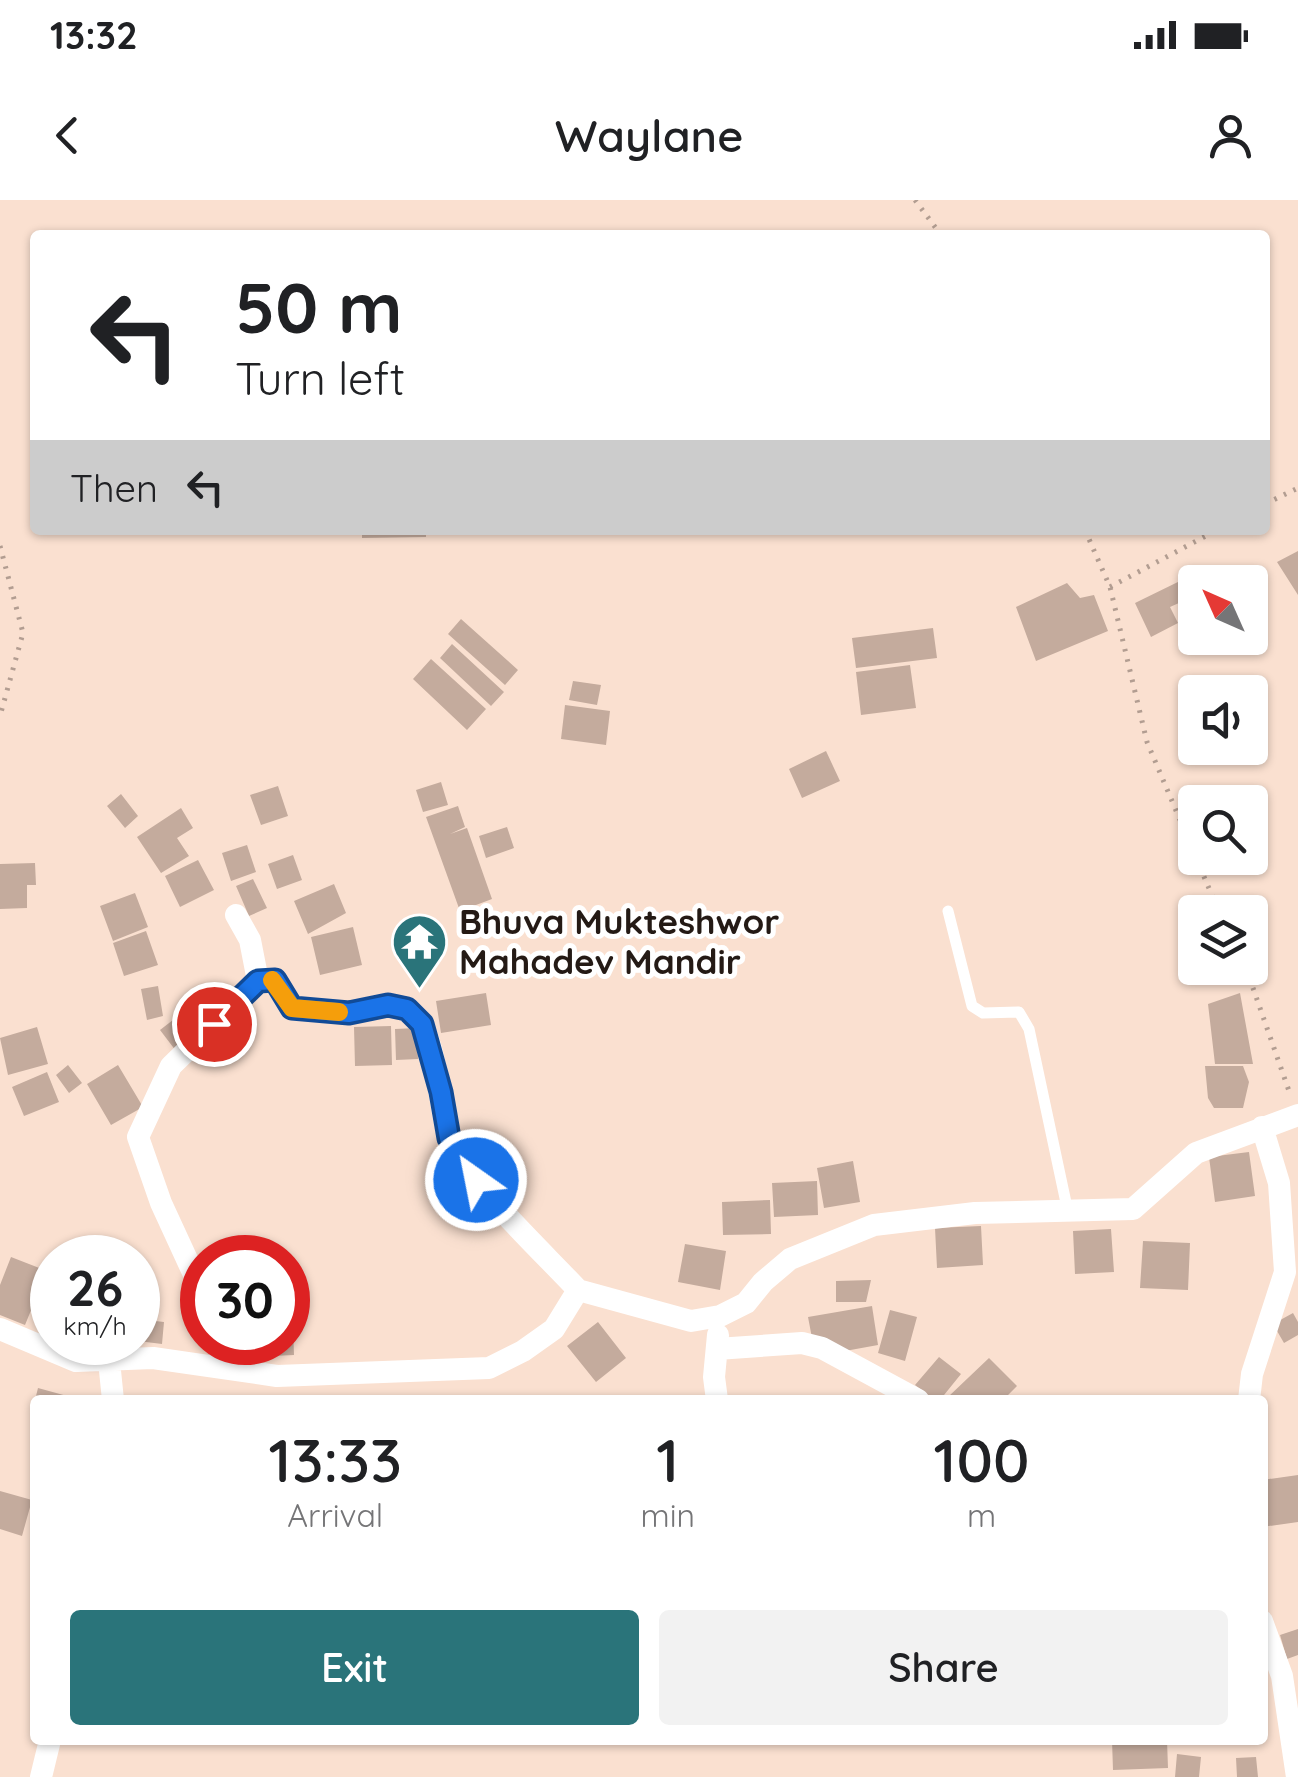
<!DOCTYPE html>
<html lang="en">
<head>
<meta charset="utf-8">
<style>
	:root { --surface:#fff; --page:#f2f2f2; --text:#202124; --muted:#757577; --accent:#2a747a }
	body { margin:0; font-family:Quicksand,sans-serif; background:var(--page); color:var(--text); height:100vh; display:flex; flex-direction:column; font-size:38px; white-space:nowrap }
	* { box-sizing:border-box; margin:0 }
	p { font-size:32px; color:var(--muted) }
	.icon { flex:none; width:55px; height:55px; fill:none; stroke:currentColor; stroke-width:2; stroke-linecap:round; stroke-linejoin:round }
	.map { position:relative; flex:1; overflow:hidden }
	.side { position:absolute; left:30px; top:1195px; width:1238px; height:350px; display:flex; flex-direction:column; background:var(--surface); border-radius:10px; box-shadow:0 2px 8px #0004 }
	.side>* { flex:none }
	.banner { position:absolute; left:30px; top:30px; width:1240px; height:305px; border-radius:10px; box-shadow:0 2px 8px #0004; background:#fff; color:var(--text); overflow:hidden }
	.needle { width:65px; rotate:315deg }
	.controls { position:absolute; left:1178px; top:365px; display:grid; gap:20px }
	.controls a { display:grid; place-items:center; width:90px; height:90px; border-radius:10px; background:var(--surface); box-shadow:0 2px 8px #0004; font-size:50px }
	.speed { position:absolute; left:30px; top:1035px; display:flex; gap:20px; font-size:50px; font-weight:700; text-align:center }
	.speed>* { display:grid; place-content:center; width:130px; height:130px; border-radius:50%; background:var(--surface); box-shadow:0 2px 8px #0004; line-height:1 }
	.speed small { font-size:25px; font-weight:400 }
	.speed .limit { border:15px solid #d22; background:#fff; color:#111 }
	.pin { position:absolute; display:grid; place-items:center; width:85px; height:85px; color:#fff; margin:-42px; border:5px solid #fff; border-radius:50%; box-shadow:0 2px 10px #0007 }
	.me { position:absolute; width:110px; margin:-55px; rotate:327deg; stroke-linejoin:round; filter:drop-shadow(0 0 8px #0008) }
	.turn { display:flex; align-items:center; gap:35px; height:210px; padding:0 40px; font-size:45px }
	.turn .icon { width:130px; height:130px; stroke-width:2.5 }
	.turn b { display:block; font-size:70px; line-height:85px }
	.then { display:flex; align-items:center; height:95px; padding:0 40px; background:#0003; gap:20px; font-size:38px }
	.eta { display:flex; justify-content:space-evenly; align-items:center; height:170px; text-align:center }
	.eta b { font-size:60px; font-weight:600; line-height:70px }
	.button { display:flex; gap:20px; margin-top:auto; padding:20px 40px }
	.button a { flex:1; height:115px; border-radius:10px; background:var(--accent); color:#fff; font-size:40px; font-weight:600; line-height:115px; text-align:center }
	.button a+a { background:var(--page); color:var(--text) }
	.status { display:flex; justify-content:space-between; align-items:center; height:70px; padding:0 50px; background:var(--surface); direction:ltr }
	.status svg { height:28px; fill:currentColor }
	header { display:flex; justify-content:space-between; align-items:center; height:130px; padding:0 40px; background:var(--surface); font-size:45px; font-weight:600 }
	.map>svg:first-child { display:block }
	.building { fill:#c4ab9d }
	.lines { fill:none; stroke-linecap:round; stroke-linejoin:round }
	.path { stroke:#b29d91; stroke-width:5; stroke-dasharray:2.5 8; stroke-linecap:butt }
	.lane { stroke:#fff; stroke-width:11 }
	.street { stroke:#fff; stroke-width:22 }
	.route-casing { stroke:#114b97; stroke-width:25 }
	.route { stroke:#1a73e8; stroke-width:18 }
	.slow { stroke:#f59e0b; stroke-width:18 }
	.labels { text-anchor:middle; stroke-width:10; stroke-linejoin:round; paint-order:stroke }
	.poi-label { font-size:35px; font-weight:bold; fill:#241a15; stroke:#fff; text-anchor:start }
</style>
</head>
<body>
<div class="status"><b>13:32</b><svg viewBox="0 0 49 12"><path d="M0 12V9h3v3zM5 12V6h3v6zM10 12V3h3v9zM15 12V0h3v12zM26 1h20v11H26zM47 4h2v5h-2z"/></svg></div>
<header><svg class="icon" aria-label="back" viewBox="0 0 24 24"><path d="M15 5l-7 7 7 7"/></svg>Waylane<svg class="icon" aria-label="person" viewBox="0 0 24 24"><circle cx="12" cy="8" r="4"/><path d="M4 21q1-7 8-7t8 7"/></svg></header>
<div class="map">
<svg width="1298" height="1577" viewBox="0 0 1298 1577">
	<rect width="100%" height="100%" fill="#fae0d0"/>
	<!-- building -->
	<path class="building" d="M362,330H426V337L362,338Z
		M1298,351V395L1277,362Z
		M1182,380L1190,398L1170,407L1178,423L1151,437L1135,403Z
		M1067,383L1080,398L1094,395L1108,431L1036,461L1016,407Z
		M461,419L518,470L505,485L448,434Z
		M933,428L937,458L856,468L852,438Z
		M452,444L504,492L491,506L440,458Z
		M431,459L486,509L467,530L413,479Z
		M910,465L916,508L861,515L856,472Z
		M573,481L601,485L597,505L569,500Z
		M565,505L610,511L606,545L561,539Z
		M826,551L840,581L802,598L789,569Z
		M441,582L448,605L423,612L416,590Z
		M278,586L288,616L261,625L250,595Z
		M121,594L138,616L125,628L107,606Z
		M458,606L465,627L450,634L467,628L492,699L460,711L426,617Z
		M181,608L193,628L177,638L189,656L161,673L137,637Z
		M507,627L514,648L486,658L479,636Z
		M247,645L256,672L231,681L222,653Z
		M293,655L302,680L277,689L268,664Z
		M198,660L214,690L180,707L165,676Z
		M35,663L36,685H27V708L0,709V664Z
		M253,679L267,708L249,716L236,686Z
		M334,684L346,713L308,734L294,701Z
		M135,693L148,727L113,741L100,706Z
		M353,727L362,765L320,775L311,737Z
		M146,731L158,765L124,776L113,743Z
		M158,786L163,816L147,820L141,789Z
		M486,793L491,825L441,833L436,801Z
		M1240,793L1253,864H1215L1208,804Z
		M182,813L198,834L176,851L160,830Z
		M391,826L392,865L355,866L354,827Z
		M37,827L48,864L8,875L0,838Z
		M417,828L418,859L396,860L395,829Z
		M68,865L82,883L69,893L56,875Z
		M118,865L143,907L111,925L87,884Z
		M1205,866H1243L1249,882L1243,908H1214L1208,898Z
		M47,872L59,902L24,916L12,887Z
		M1249,952L1255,996L1215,1002L1209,957Z
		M853,961L860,1002L824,1008L817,968Z
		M817,981L818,1015L774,1017L772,983Z
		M770,1000L771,1034L723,1035L722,1002Z
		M981,1026L983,1065L937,1068L935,1028Z
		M1111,1029L1114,1072L1075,1074L1073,1031Z
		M242,1038L249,1058H219L216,1048Z
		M1143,1041L1190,1043L1188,1090L1140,1088Z
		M685,1044L726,1051L720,1090L678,1082Z
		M11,1057L47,1071L25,1125L0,1115V1085Z
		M871,1080L866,1102H836V1081Z
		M872,1106L878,1145L834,1153L812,1138L808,1117Z
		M890,1110L917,1117L905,1161L878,1153Z
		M1293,1113L1298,1122V1135L1284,1143L1273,1124Z
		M138,1119L164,1122L162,1144L138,1141Z
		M598,1122L626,1158L596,1182L567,1146Z
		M293,1125L294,1155L272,1156L271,1142H288V1126Z
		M939,1157L961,1174L940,1200H935L915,1185Z
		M989,1158L1017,1186L1003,1200H951L948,1197Z
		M38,1188L78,1199V1200H35Z
		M1298,1275V1322L1262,1327V1280Z
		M0,1291L32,1300L22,1336L0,1329Z
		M1298,1429V1455L1287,1459L1280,1435Z
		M1112,1540H1167L1168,1568L1113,1570Z
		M1177,1554L1201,1557L1199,1577H1175Z
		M1256,1557L1258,1577H1237L1236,1558Z"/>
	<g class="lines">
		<!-- path -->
		<path class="path" d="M915,0L941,35
			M1265,304L1298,288
			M1085,330L1110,387L1147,542L1219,712
			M0,346L23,433L0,516
			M1110,387L1217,330
			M1246,768L1289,891"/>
		<!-- lane -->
		<path class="lane" d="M948,711L972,806L983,813L1019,812L1029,829L1068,1012"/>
		<!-- street -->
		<path class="street" d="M258,781L275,780L292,808C309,810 328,813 346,813C365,813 387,800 406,809C439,825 437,907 449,938C464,979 546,1055 578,1090
			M202,1092L161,1003L138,937L171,866L258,781L250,740L236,715
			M0,1129L76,1161L153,1158L277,1176L489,1168L523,1151L554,1129L578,1090L691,1121L720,1116L746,1103L763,1082L790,1059L874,1025L975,1013L1133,1009L1196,953L1298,915
			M217,1142L224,1168
			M717,1149L802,1143L822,1148L918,1200
			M109,1161L113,1200
			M717,1200L714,1177L718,1135
			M1249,1200L1252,1174L1285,1072L1279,983L1262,927
			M1262,1421L1282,1476L1297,1577
			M41,1577L50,1540"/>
	</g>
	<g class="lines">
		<defs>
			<path id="route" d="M214,824L258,781L275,780L292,808L349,813L388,805L407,809L422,824L441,892L449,938L476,980"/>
		</defs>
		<!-- route casing -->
		<use href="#route" class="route-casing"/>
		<!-- route -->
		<use href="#route" class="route"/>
		<!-- slow -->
		<path class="slow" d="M272,780L292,808L339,812"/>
	</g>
	<!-- icons -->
	<defs>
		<symbol id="temple-pin" viewBox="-11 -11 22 30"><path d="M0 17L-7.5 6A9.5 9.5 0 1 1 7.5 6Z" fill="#2a747a" stroke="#fff"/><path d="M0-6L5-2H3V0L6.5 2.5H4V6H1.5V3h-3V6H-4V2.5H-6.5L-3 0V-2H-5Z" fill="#fff"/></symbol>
	</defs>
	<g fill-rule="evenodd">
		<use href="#temple-pin" x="388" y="710" width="63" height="86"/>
	</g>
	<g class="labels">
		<!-- poi labels -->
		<g class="poi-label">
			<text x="459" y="734">Bhuva Mukteshwor<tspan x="459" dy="40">Mahadev Mandir</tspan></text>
		</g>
	</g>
</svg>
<div class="controls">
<a><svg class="needle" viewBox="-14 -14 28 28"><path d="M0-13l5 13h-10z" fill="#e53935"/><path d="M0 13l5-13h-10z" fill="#757577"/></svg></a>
<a><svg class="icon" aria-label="sound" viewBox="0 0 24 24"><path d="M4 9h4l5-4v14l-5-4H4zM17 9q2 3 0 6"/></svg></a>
<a><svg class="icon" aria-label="search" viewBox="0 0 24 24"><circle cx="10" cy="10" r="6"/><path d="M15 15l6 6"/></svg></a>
<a><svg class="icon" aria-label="layers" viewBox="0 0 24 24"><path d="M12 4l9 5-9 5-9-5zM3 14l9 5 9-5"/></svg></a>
</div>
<div class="speed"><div>26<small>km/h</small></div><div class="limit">30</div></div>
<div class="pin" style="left:214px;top:824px;background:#d93025"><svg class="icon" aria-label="arrive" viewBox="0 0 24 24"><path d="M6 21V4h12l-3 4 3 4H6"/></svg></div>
<svg class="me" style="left:476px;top:980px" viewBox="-20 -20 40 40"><circle r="17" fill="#1a73e8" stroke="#fff" stroke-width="3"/><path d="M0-11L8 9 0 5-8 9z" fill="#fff"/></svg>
<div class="banner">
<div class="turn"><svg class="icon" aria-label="left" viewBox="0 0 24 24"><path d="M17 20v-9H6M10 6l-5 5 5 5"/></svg><div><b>50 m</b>Turn left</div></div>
<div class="then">Then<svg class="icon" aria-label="left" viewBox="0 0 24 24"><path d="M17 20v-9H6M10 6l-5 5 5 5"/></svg></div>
</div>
<section class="side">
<div class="eta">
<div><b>13:33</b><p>Arrival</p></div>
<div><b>1</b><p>min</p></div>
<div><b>100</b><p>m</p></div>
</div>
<div class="button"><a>Exit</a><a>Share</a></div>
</section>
</div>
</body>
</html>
